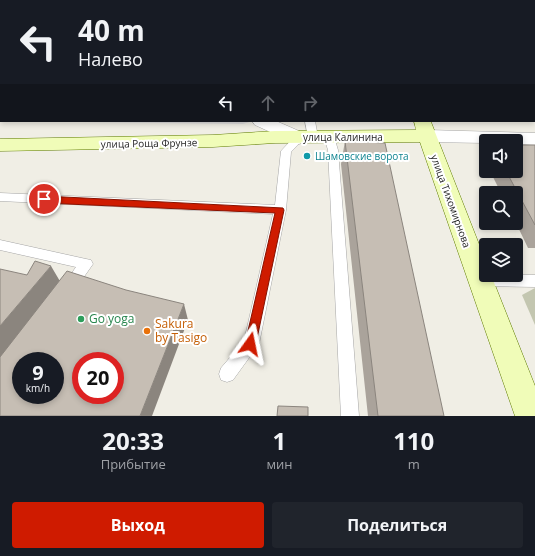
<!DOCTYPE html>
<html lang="ru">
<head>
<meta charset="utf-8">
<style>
	:root { --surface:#171b24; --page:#20242c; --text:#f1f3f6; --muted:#9ea1a6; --accent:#cf1b00 }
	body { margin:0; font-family:"Open Sans",sans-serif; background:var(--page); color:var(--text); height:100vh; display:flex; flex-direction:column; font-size:15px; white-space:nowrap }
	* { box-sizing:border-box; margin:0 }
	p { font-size:13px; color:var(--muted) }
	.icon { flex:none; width:22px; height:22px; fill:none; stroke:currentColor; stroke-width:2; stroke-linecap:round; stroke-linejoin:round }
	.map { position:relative; height:416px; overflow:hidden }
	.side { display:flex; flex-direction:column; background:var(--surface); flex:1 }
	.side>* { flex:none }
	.guide { position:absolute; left:0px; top:0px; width:535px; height:122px; box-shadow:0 2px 6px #0003; background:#171b24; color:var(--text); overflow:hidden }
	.fabs { position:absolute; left:479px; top:134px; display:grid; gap:8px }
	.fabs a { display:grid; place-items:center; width:44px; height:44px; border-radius:4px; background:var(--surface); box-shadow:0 2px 6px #0003; font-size:20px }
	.speed { position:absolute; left:12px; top:352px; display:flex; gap:8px; font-size:20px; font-weight:700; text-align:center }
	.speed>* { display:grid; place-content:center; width:52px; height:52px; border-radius:50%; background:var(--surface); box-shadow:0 2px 6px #0003; line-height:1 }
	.speed small { font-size:10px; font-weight:400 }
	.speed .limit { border:6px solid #d22; background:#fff; color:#111 }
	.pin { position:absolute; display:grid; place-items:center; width:34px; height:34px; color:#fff; margin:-17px; border:2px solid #fff; border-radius:50%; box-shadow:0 1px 4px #0007 }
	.me { position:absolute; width:44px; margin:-22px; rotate:12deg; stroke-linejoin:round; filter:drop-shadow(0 0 3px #0008) }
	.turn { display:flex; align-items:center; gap:14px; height:84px; padding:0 12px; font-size:18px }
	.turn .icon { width:52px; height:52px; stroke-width:2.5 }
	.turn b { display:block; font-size:28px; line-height:34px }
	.lanes { display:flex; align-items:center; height:38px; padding:0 12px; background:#0003; justify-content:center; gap:20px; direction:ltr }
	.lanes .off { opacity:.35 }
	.eta { display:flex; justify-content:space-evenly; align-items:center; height:68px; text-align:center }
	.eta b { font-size:24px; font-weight:700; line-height:28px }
	.cta { display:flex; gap:8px; margin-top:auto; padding:8px 12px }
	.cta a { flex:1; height:46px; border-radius:4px; background:var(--accent); color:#fff; font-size:16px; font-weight:700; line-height:46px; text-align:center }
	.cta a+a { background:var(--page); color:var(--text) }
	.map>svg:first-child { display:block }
	.residential { fill:#dddcdc }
	.construction { fill:#c3c6b0 }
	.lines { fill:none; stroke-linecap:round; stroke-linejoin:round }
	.service-casing { stroke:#a6a6a6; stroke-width:1 }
	.minor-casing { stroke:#a6a6a6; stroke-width:1 }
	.tertiary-casing { stroke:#a6a6a6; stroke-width:1 }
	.secondary-casing { stroke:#5f7c00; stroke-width:1 }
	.service { fill:#fff; fill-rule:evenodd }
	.minor { fill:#fff; fill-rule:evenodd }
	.tertiary { fill:#fff; fill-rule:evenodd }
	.secondary { fill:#f0fcb8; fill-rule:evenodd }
	.wall { fill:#aaa39b }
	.shaded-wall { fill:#8b857e }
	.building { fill:#c6beb4; stroke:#8b857e; fill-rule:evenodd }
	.route { fill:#cf1b00; stroke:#871200 }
	.culture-dot { fill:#0f9aa8; stroke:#fff; stroke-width:1.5 }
	.leisure-dot { fill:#2e9e5b; stroke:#fff; stroke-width:1.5 }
	.food-dot { fill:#e8710a; stroke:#fff; stroke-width:1.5 }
	.labels { text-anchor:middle; stroke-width:4; stroke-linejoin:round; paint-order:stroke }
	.street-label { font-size:10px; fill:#1f1f1f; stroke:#fff }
	.culture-label { font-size:10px; fill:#0d838f; stroke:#fff; text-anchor:start }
	.near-leisure-label { font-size:12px; fill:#27864d; stroke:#fff; text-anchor:start }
	.near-food-label { font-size:12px; fill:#c56008; stroke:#fff; text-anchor:start }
</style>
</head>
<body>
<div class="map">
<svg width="535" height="416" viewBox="0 0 535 416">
	<rect width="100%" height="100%" fill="#f0eee5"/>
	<!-- residential -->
	<path class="residential" d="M0,108H1V121H253L243,124L0,121Z"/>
	<!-- construction -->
	<path class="construction" d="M535,288V325L522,295Z"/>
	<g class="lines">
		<defs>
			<path id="service" d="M34,0H42V1H34Z
				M534,44H535V48H534Z
				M534,107H535V113H534Z
				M305,121H315L318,137L317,139L313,140L308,137Z
				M329,134L334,137L338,150L359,416H341L328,150L324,137Z
				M299,135L304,138L291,152L286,210L259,344L233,380L227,382L221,380L219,374L221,368L244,341L273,214L0,201V193L275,205L281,151L295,136Z
				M0,240L86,259L91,260L93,264L74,291L69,293L64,291L62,287L76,267L0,250Z
				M480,274L535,275V287L480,286L475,284L473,280L475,276Z"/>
			<path id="minor" d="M6,0H20V1H6Z
				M252,121H276L306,134L308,138L306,142L299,144L292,142L255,125Z"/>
			<path id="tertiary" d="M427,130L535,133V145L516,144V141H486V143L427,142L420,140L418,136L420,132Z"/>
			<path id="secondary" d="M371,0H384V1H371Z
				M414,121L431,122L486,262V275H491L535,386V416H515L420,142L275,143L213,147L0,151V139L213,135L275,131L416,130Z"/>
		</defs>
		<!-- service casing -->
		<use href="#service" class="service-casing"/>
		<!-- minor casing -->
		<use href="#minor" class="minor-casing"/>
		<!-- tertiary casing -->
		<use href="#tertiary" class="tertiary-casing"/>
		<!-- secondary casing -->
		<use href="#secondary" class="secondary-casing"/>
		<!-- service -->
		<use href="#service" class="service"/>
		<!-- minor -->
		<use href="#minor" class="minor"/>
		<!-- tertiary -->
		<use href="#tertiary" class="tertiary"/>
		<!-- secondary -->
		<use href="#secondary" class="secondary"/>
	</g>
	<!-- wall -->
	<path class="wall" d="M50,0H149L150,1H53Z
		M472,0H535V6H534V1H473Z
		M534,54H535V97H534Z
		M345,141L444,416H368L341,164Z
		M535,145V248H528L516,223V193H501L490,171H516Z"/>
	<!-- shaded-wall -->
	<path class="shaded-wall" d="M140,0H149L150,1H137Z
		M51,266L61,283L0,360V326Z
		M184,304L188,320L152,416H140Z"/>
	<!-- building -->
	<path class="building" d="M101,0H140L137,1H104Z
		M238,0H322L320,1H238Z
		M534,54H535V86H534Z
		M345,141L385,143L444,416H378Z
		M516,145H535V225L506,171H516Z
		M35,261L51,266L0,326V269L27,275Z
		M67,271L126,290L184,304L140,416H0V357ZM21,361H55V395H21ZM81,361H115V395H81Z
		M278,406L308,407V416H277Z"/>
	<!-- route -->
	<path class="route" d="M44,196L283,208L284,210L255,348L250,349L246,348L245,344L275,213L44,203L40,199Z"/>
	<!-- markers -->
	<circle class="culture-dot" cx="307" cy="156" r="4"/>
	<circle class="leisure-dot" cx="81" cy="319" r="4"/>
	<circle class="food-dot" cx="147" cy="331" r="4"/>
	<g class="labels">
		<!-- street labels -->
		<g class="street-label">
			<text x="343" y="141">улица Калинина</text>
			<text transform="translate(149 143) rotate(-1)" y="4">улица Роща Фрунзе</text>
			<text transform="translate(451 201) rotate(70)" y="4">улица Тихомирнова</text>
		</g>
		<!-- culture labels -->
		<g class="culture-label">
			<text x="315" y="160">Шамовские ворота</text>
		</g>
		<!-- near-leisure labels -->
		<g class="near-leisure-label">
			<text x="89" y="323">Go yoga</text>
		</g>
		<!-- near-food labels -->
		<g class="near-food-label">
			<text x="155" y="328">Sakura<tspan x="155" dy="14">by Tasigo</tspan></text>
		</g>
	</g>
</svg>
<div class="fabs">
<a><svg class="icon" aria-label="sound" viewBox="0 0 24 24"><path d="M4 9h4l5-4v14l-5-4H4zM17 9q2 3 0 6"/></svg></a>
<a><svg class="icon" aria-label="search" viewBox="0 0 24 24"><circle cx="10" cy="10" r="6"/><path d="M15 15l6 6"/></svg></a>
<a><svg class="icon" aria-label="layers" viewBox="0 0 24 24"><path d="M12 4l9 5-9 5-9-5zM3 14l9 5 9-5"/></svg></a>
</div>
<div class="speed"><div>9<small>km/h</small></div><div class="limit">20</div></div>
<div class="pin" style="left:44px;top:199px;background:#d93025"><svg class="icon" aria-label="arrive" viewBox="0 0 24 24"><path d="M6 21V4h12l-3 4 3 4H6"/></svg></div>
<svg class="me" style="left:250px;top:344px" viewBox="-20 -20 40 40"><path d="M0-17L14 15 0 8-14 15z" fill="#cf1b00" stroke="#fff" stroke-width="4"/></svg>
<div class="guide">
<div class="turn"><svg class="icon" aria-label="left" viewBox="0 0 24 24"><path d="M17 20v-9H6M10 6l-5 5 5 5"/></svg><div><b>40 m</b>Налево</div></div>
<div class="lanes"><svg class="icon" aria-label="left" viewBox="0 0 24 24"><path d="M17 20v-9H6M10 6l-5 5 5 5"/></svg><svg class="icon off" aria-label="ahead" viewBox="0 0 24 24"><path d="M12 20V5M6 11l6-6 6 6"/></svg><svg class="icon off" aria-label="right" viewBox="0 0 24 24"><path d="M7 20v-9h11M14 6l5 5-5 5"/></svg></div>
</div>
</div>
<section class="side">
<div class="eta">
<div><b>20:33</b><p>Прибытие</p></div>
<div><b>1</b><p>мин</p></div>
<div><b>110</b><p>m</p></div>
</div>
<div class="cta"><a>Выход</a><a>Поделиться</a></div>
</section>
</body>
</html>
